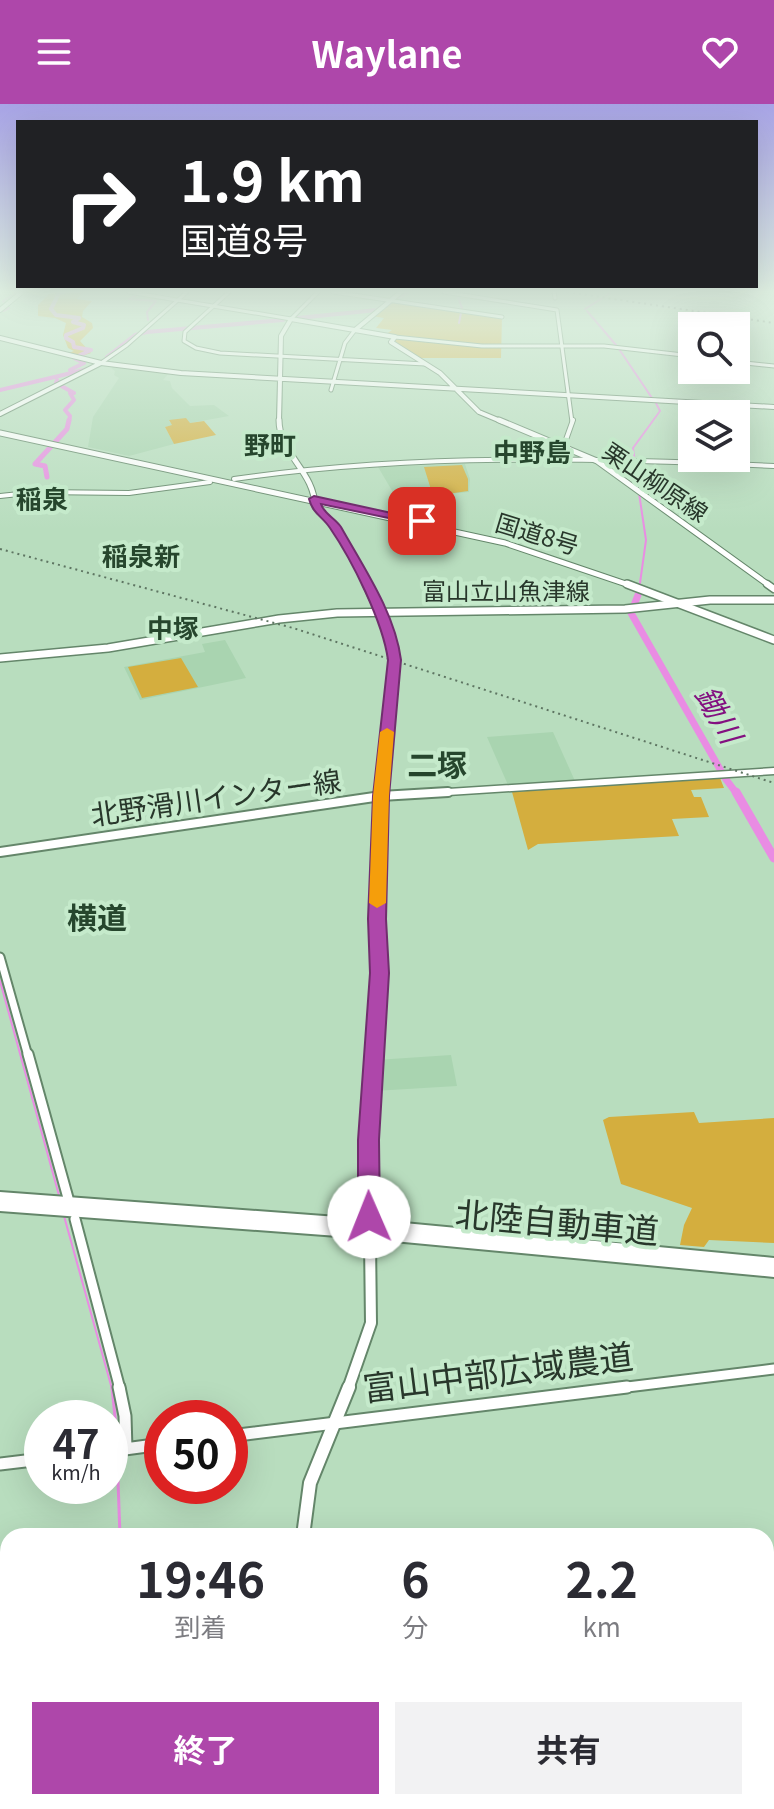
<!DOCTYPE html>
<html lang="ja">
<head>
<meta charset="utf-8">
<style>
	:root { --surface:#fff; --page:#f2f2f3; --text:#2b2b33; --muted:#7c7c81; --accent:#ae47aa }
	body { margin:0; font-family:Georgia,"Noto Sans JP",serif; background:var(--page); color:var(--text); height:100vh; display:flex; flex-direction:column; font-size:30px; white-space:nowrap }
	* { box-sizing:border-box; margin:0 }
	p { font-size:26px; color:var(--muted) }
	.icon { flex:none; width:44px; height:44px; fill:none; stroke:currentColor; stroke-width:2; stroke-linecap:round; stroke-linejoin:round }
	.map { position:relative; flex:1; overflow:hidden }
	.sheet { position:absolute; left:0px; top:1424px; width:774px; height:282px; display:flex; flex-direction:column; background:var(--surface); border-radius:24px 24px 0 0; box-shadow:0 8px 32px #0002 }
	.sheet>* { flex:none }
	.top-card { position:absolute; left:16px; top:16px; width:742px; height:168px; border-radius:0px; box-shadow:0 8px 32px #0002; background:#202124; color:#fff; overflow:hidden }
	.fabs { position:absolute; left:678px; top:208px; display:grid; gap:16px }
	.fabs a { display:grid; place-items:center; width:72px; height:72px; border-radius:0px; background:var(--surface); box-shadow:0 8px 32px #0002; font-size:40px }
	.speed { position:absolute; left:24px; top:1296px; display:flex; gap:16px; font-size:40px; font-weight:700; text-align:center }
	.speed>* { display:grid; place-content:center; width:104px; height:104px; border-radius:50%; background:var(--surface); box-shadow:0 8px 32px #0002; line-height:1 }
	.speed small { font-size:20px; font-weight:400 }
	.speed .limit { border:12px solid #d22; background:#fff; color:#111 }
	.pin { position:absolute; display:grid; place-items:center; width:68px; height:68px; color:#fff; margin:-34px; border-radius:16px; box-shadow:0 4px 12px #0006 }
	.me { position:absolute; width:88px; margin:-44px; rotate:359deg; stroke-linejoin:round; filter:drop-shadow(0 0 6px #0008) }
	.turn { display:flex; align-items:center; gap:28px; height:168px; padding:0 32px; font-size:36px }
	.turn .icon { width:104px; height:104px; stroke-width:2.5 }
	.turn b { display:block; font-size:56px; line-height:68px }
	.eta { display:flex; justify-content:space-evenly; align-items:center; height:136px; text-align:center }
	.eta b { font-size:48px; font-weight:700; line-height:56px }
	.action { display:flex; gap:16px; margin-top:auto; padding:16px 32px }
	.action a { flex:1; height:92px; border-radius:0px; background:var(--accent); color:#fff; font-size:32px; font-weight:700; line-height:92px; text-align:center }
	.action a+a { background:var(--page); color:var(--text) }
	header { display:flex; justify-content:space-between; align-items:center; height:104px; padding:0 32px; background:var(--accent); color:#fff; font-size:36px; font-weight:700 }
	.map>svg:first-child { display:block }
	.built { fill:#a9d4b0 }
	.green { fill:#d4ae3e }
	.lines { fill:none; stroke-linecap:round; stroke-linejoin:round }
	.stream-far1 { stroke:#e98ce3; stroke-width:2 }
	.stream { stroke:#e98ce3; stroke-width:3 }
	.river-far3 { stroke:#e98ce3; stroke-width:4 }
	.river-far2 { stroke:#e98ce3; stroke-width:5 }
	.river-far1 { stroke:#e98ce3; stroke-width:7 }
	.river { stroke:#e98ce3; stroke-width:9 }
	.tertiary-far4-casing { stroke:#64866a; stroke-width:5 }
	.tertiary-far3-casing { stroke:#64866a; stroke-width:6 }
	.tertiary-far2-casing { stroke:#64866a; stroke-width:11 }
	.tertiary-far1-casing { stroke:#64866a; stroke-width:13 }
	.tertiary-casing { stroke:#64866a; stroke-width:15 }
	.secondary-far5-casing { stroke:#64866a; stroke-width:6 }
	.secondary-far4-casing { stroke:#64866a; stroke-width:7 }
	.secondary-far3-casing { stroke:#64866a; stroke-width:9 }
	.secondary-far2-casing { stroke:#64866a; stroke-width:12 }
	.secondary-far1-casing { stroke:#64866a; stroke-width:14 }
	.secondary-casing { stroke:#64866a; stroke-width:16 }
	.primary-far1-casing { stroke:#64866a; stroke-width:6 }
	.primary-casing { stroke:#64866a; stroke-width:10 }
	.trunk-far1-casing { stroke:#64866a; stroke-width:7 }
	.trunk-casing { stroke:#64866a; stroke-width:10 }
	.motorway-casing { stroke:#64866a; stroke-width:4 }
	.tertiary-far4 { stroke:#fff; stroke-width:3 }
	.tertiary-far3 { stroke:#fff; stroke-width:4 }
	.tertiary-far2 { stroke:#fff; stroke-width:7 }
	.tertiary-far1 { stroke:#fff; stroke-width:9 }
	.tertiary { stroke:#fff; stroke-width:11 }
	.secondary-far5 { stroke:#fff; stroke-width:4 }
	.secondary-far4 { stroke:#fff; stroke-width:5 }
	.secondary-far3 { stroke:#fff; stroke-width:6 }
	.secondary-far2 { stroke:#fff; stroke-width:8 }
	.secondary-far1 { stroke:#fff; stroke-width:10 }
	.secondary { stroke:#fff; stroke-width:12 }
	.primary-far1 { stroke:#fff; stroke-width:4 }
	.primary { stroke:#fff; stroke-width:7 }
	.trunk-far1 { stroke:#fff; stroke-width:5 }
	.trunk { stroke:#fff; stroke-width:7 }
	.motorway { fill:#fff; fill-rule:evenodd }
	.rail { stroke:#5e7562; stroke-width:2; stroke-dasharray:2 4; stroke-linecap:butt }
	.route { fill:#ae47aa; stroke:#712e6e; stroke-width:2 }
	.slow { fill:#f59e0b }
	.labels { text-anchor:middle; stroke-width:8; stroke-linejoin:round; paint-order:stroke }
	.far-street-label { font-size:24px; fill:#28372b; stroke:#c5eacb }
	.far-neighbourhood-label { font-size:26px; font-weight:bold; fill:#26462d; stroke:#c5eacb }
	.street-label { font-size:28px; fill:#28372b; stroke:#c5eacb }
	.water-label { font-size:30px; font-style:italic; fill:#831080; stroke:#c5eacb }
	.neighbourhood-label { font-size:30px; font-weight:bold; fill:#26462d; stroke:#c5eacb }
	.near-street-label { font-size:34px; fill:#28372b; stroke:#c5eacb }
</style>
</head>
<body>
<header><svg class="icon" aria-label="menu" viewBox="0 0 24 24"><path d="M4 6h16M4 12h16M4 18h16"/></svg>Waylane<svg class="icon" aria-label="heart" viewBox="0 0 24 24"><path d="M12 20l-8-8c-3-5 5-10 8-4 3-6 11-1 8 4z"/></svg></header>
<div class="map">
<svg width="774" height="1705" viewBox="0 0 774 1705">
	<rect width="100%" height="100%" fill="#b8ddbe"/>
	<!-- built -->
	<path class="built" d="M114,263L169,269L163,276L170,277L172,284L190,302L214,301L229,312L190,319L169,317L173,321L165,323L174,340L129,352L88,343L93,313L119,274L114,271L115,267L111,264Z
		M465,360L470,375L469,388L397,395L378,363Z
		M225,536L246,574L140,596L124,563L205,548L202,540Z
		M553,628L575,677L508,681L487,633Z
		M451,951L457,982L374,987L376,956Z"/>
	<!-- green -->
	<path class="green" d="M51,188H83L77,195L92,197L83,207L82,213L92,219L93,224L80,237L91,249L79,253L66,250L74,247L68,244L63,231L66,219L55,214L38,212V201Z
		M396,196L502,213L501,254H415L394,240L395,235L385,231L392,226L376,224L384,214L371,212Z
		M186,314L190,319L204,317L216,331L174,340L165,323L172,321L169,316Z
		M462,361L468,375V387L433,392L424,363Z
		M181,554L198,583L142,594L128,563Z
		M720,674L724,684L691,686L694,693H701L709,713L672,715L679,732L538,740L528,746L512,688Z
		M694,1008L699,1019L774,1014V1139L709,1136L704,1143L680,1141L684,1121L692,1104L621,1080L603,1016L609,1013Z"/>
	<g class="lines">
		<!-- stream-far1 -->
		<path class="stream-far1" d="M144,188L129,195L156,197L147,208L148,216
			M456,188L462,204L459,219
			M606,192L610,188
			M585,205L604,193
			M3,207L9,204L3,197L18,188
			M587,207L616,241
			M619,245L652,294
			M638,382L633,344L660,307L655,297
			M639,389L646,436L640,479
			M0,877L60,1095
			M64,1112L112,1285"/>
		<!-- stream -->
		<path class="stream" d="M112,1283L118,1343
			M117,1349L120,1432
			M0,1558L8,1560
			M294,1698L301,1705"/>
		<!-- river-far3 -->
		<path class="river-far3" d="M64,188L59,189L51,205L56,211L79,214L73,218L84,221L83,224L66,231V234L73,238L74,243L91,246L74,254L84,259L70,266
			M298,214L377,206L407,188
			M107,253L135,231L147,228L283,216
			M57,276L56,279L74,289H70L74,296L65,306L70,312L69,318
			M0,286L88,265"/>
		<!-- river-far2 -->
		<path class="river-far2" d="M47,373L45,362L35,360L67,325L69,316"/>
		<!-- river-far1 -->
		<path class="river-far1" d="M638,491L631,509L725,674L737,690"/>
		<!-- river -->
		<path class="river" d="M736,688L774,754"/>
		<defs>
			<path id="tertiary-far4" d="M129,188L291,215L318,188
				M229,188L185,228L184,237L196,244L220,249L425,260
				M333,188L502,213
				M444,188L557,206L572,318
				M554,188L555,194
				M395,233L482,242H604L692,252
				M736,258L774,262
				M101,259L127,241L187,188
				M331,286L345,239L355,226"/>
			<path id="tertiary-far3" d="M563,344L573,316
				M234,375C413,349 594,354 774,362
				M0,392L38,388L129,389L210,378"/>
			<path id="tertiary-far2" d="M0,853L28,952"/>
			<path id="tertiary-far1" d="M28,950L68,1094
				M75,1115L120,1285
				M611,1285L774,1265"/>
			<path id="tertiary" d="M119,1283L125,1312L126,1345
				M230,1332L627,1283
				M110,1347L162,1340
				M0,1360L42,1355"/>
			<path id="secondary-far5" d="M355,226L401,188
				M101,259L181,269L774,303
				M279,318L281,232L291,215L395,233L391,238L440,269L479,308L503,318"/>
			<path id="secondary-far4" d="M279,316C279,350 315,368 315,403L334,420L367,482
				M499,316L597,357L770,482"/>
			<path id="secondary-far3" d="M366,480L392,537L395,556L381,690
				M767,480L774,485
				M417,690L774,667"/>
			<path id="secondary-far2" d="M0,748L381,692L448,688
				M374,952C379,864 374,776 381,688"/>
			<path id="secondary-far1" d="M369,1113V1036L374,950
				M348,1285L371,1219L370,1137"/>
			<path id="secondary" d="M303,1432L310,1379L349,1283
				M418,1698L421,1705
				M236,1705L239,1698"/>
			<path id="primary-far1" d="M0,206L22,188
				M0,234L101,259
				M0,310L101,259"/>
			<path id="primary" d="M0,554L108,544L279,515L337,509L625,505L710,496H774"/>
			<path id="trunk-far1" d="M0,329L505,439L632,482"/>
			<path id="trunk" d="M627,480L774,536"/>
			<path id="motorway" d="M0,1088L351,1114L774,1154V1173L351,1133L0,1107Z"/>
		</defs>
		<!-- tertiary-far4 casing -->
		<use href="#tertiary-far4" class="tertiary-far4-casing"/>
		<!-- tertiary-far3 casing -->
		<use href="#tertiary-far3" class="tertiary-far3-casing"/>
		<!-- tertiary-far2 casing -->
		<use href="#tertiary-far2" class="tertiary-far2-casing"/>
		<!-- tertiary-far1 casing -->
		<use href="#tertiary-far1" class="tertiary-far1-casing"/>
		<!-- tertiary casing -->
		<use href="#tertiary" class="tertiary-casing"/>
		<!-- secondary-far5 casing -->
		<use href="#secondary-far5" class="secondary-far5-casing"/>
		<!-- secondary-far4 casing -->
		<use href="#secondary-far4" class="secondary-far4-casing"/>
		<!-- secondary-far3 casing -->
		<use href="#secondary-far3" class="secondary-far3-casing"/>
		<!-- secondary-far2 casing -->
		<use href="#secondary-far2" class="secondary-far2-casing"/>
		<!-- secondary-far1 casing -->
		<use href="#secondary-far1" class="secondary-far1-casing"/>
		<!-- secondary casing -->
		<use href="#secondary" class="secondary-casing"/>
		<!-- primary-far1 casing -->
		<use href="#primary-far1" class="primary-far1-casing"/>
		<!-- primary casing -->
		<use href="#primary" class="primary-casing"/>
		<!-- trunk-far1 casing -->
		<use href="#trunk-far1" class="trunk-far1-casing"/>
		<!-- trunk casing -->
		<use href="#trunk" class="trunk-casing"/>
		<!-- motorway casing -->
		<use href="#motorway" class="motorway-casing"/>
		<!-- tertiary-far4 -->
		<use href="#tertiary-far4" class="tertiary-far4"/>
		<!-- tertiary-far3 -->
		<use href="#tertiary-far3" class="tertiary-far3"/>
		<!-- tertiary-far2 -->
		<use href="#tertiary-far2" class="tertiary-far2"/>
		<!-- tertiary-far1 -->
		<use href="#tertiary-far1" class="tertiary-far1"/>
		<!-- tertiary -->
		<use href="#tertiary" class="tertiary"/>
		<!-- secondary-far5 -->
		<use href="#secondary-far5" class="secondary-far5"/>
		<!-- secondary-far4 -->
		<use href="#secondary-far4" class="secondary-far4"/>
		<!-- secondary-far3 -->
		<use href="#secondary-far3" class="secondary-far3"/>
		<!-- secondary-far2 -->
		<use href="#secondary-far2" class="secondary-far2"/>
		<!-- secondary-far1 -->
		<use href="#secondary-far1" class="secondary-far1"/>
		<!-- secondary -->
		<use href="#secondary" class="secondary"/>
		<!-- primary-far1 -->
		<use href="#primary-far1" class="primary-far1"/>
		<!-- primary -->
		<use href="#primary" class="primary"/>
		<!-- trunk-far1 -->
		<use href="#trunk-far1" class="trunk-far1"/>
		<!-- trunk -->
		<use href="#trunk" class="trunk"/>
		<!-- motorway -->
		<use href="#motorway" class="motorway"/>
		<!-- rail -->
		<path class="rail" d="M567,188L774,219
			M0,445L293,524L774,679"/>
	</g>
	<!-- sky -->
	<linearGradient id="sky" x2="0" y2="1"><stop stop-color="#a8a4e6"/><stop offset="0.44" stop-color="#dff0e2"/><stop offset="1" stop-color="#dff0e2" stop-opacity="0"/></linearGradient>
	<rect width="774" height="426" fill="url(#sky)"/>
	<!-- route -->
	<path class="route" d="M314,392L428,417L422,421L321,400C324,410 335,414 341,423C364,464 395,509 401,556L389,692L386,815L389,869L379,1036L380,1113L377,1120L369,1122L361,1120L358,1113V1036L370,869L368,815L373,692L388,556C383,518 352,456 330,424C322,412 313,410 309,395Z"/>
	<!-- slow -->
	<path class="slow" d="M387,624L394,628L389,692L386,799L377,804L369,799L373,692L380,628Z"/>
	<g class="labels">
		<!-- far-street labels -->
		<g class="far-street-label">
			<text transform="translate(655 379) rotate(34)" y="8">栗山柳原線</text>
			<text transform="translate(537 431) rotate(17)" y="8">国道8号</text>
			<text x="506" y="496">富山立山魚津線</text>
		</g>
		<!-- far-neighbourhood labels -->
		<g class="far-neighbourhood-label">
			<text x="270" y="351">野町</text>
			<text x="532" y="358">中野島</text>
			<text x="42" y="405">稲泉</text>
			<text x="141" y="462">稲泉新</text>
			<text x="173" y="534">中塚</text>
		</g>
		<!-- street labels -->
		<g class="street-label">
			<text transform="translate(216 694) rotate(-8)" y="10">北野滑川インター線</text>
		</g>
		<!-- water labels -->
		<g class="water-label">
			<text transform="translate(718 611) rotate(60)" y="10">鋤川</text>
		</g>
		<!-- neighbourhood labels -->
		<g class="neighbourhood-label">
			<text x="437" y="672">二塚</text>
			<text x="97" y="825">横道</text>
		</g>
		<!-- near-street labels -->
		<g class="near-street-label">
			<text transform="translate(557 1119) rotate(5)" y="12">北陸自動車道</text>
			<text transform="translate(498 1269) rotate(-7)" y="12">富山中部広域農道</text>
		</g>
	</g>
</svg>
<div class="fabs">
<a><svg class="icon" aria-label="search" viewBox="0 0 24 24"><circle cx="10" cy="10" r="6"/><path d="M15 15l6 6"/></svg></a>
<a><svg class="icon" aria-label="layers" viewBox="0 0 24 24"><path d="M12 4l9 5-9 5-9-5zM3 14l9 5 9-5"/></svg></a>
</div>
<div class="speed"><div>47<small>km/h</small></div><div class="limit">50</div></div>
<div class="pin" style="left:422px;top:417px;background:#d93025"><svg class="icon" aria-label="arrive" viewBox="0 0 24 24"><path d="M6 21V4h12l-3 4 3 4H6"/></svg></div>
<svg class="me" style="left:369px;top:1113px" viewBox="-20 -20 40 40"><circle r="19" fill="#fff"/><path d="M0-13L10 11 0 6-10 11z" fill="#ae47aa"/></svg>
<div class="top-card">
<div class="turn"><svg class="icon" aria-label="right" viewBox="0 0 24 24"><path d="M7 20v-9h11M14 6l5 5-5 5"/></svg><div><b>1.9 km</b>国道8号</div></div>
</div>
<section class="sheet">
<div class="eta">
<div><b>19:46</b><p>到着</p></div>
<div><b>6</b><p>分</p></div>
<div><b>2.2</b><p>km</p></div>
</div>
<div class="action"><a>終了</a><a>共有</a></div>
</section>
</div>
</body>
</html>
